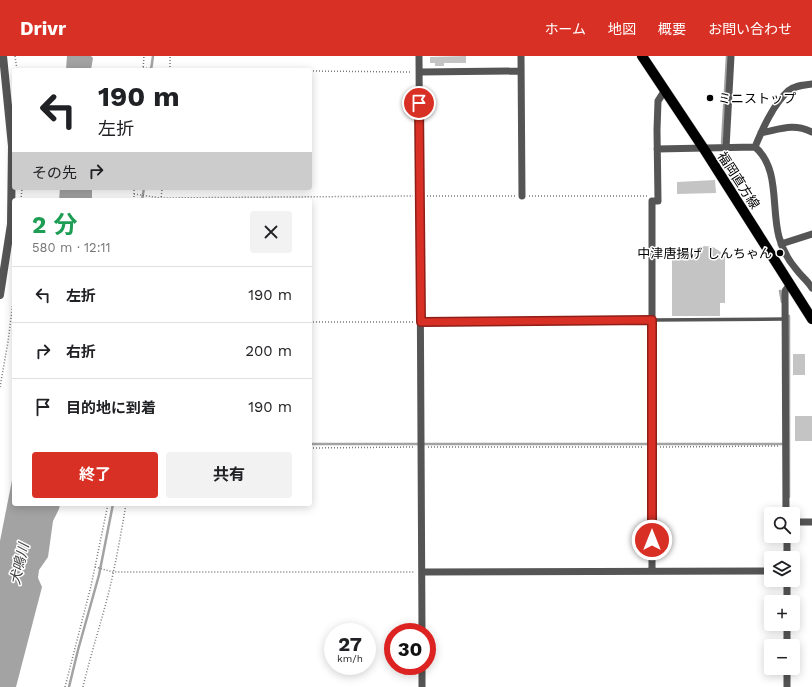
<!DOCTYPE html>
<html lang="ja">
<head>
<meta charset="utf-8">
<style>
	:root { --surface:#fff; --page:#f2f2f2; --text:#202124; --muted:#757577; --line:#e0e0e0; --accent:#d93025 }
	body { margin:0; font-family:"Work Sans","Noto Sans JP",sans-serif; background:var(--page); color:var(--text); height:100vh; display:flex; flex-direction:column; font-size:15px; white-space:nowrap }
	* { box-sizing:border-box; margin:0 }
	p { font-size:13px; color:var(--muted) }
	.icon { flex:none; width:22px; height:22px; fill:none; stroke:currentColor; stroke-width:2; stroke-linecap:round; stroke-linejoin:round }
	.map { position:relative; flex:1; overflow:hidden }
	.details { position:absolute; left:12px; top:142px; width:300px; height:308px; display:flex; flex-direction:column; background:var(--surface); border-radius:4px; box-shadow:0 2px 10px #0003 }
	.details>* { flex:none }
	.banner { position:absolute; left:12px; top:12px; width:300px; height:122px; border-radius:4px; box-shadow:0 2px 10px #0003; background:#fff; color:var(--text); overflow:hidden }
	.fabs { position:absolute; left:764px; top:451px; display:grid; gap:8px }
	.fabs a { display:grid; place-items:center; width:36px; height:36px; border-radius:4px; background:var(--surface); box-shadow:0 2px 10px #0003; font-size:20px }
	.speed { position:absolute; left:324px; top:567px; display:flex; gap:8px; font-size:20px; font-weight:700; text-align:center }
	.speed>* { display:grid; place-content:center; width:52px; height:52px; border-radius:50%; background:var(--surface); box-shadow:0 2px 10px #0003; line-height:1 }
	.speed small { font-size:10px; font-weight:400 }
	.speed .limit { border:6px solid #d22; background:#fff; color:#111 }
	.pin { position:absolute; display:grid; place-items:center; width:34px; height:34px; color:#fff; margin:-17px; border:2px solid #fff; border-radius:50%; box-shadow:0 1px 4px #0007 }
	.me { position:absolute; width:44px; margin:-22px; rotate:0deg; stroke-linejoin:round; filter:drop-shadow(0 0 3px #0008) }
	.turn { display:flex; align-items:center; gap:14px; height:84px; padding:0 20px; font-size:18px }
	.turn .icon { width:52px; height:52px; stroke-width:2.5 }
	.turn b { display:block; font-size:28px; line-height:34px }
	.then { display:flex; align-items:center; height:38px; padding:0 20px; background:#0003; gap:8px; font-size:15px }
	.round { display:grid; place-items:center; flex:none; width:42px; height:42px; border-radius:4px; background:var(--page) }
	.head { display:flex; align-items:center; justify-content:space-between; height:68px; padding:0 20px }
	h1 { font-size:24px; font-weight:700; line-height:30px; color:#1e9e55 }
	.button { display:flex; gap:8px; margin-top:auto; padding:8px 20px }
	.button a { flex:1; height:46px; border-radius:4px; background:var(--accent); color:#fff; font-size:16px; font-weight:700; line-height:46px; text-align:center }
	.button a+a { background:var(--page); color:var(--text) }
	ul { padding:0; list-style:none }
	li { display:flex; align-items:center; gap:12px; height:56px; padding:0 20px; border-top:1px solid var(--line) }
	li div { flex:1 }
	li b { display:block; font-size:15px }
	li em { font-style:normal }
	header { display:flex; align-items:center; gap:24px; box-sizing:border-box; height:56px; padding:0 20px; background:var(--accent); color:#fff }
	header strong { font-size:19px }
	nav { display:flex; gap:22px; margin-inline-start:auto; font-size:14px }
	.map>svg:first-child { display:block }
	.water { fill:#a3a3a3 }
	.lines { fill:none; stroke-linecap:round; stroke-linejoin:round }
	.stream { stroke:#a3a3a3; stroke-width:2.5 }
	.river { stroke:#a3a3a3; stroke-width:14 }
	.building { fill:#c4c4c4 }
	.primary-casing { stroke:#dbdbdb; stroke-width:11 }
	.path { stroke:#777; stroke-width:1.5; stroke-dasharray:1 2; stroke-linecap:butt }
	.service { stroke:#555; stroke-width:3.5 }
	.minor { stroke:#555; stroke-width:7 }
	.tertiary { stroke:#555; stroke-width:8 }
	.primary { stroke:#000; stroke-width:10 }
	.route-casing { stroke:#8d1f18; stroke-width:10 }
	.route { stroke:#d93025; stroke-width:7 }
	.poi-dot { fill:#000; stroke:#fff; stroke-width:1.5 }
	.labels { text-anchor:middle; stroke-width:3; stroke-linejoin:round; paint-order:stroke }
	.poi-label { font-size:13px; fill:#000; stroke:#fff; text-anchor:start }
	.street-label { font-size:13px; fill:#000; stroke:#fff }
	.water-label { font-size:14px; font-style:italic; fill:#444; stroke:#fff }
</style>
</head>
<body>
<header>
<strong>Drivr</strong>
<nav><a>ホーム</a><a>地図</a><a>概要</a><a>お問い合わせ</a></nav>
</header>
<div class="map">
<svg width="812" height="631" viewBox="0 0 812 631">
	<rect width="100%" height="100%" fill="#fff"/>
	<!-- water -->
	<path class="water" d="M71,0H91L93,2L91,14H76Z
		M60,132H92V144H59Z
		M14,414V448H60L59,453L53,465L48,501L39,514L38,522L42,531L16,631H0V485Z"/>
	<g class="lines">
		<!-- stream -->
		<path class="stream" d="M151,14L153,0
			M722,87L727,0
			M142,144L144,132
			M780,235L782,246
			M786,259L789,260V441
			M310,388H789
			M69,631L78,594L99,519L113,448"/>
		<!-- river -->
		<path class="river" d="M73,14L74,0"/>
	</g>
	<!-- building -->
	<path class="building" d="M466,0V7H444V10H435V7H430V1Z
		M715,124L716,137L677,138V126Z
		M705,190L713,191L721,196L720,200H725V247H720V260H672V200H686L692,194Z
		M793,298H805V319H793Z
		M795,360H812V385H795Z"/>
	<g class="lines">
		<defs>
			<path id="primary" d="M642,0L704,93L812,263"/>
		</defs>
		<!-- primary casing -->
		<use href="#primary" class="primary-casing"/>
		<!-- path -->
		<path class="path" d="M15,0L17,14
			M143,12L166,14
			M143,14L144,0
			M170,14V0
			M310,15L412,16
			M134,138L161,142L413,140
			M427,140H515
			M529,140H647
			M21,144L22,132
			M134,144V132
			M161,144L162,132
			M310,266H414
			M0,331L8,286L14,237
			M428,391H644
			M660,391L778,390
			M310,392L414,391
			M95,511L113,516H415
			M65,631L91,530L108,448
			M83,631C89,605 97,580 104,554C114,519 120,483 126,448"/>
		<!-- service -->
		<path class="service" d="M652,264L785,263"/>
		<!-- minor -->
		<path class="minor" d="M419,0L422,576
			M521,0L522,140
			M420,16L521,15
			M761,77C781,73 793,67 812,76
			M755,91C763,72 773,49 788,35C795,29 804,29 812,28
			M726,92L731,0
			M657,93L755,91C780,112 771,152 779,181C782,192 789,205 796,213C801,220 808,225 812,232
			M781,188L812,178
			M421,266L652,264
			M786,458L785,235L790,228
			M793,466H812
			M787,502V480
			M652,515V145H658L657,74L658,45L665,34
			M422,516L771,515
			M787,524V546
			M787,568V590
			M787,612V631
			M422,631V610"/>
		<!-- tertiary -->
		<path class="tertiary" d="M0,239L11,168L12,90L3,0"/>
		<!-- primary -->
		<use href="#primary" class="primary"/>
	</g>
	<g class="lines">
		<defs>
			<path id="route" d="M419,47L421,266L652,264V484"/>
		</defs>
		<!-- route casing -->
		<use href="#route" class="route-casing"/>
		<!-- route -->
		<use href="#route" class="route"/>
	</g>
	<!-- markers -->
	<g class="poi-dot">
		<circle cx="710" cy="42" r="4"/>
		<circle cx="780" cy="197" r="4"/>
	</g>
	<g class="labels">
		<!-- poi labels -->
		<g class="poi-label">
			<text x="718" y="47">ミニストップ</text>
			<text x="772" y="202" text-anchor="end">中津唐揚げ しんちゃん</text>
		</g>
		<!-- street labels -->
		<g class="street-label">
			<text transform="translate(739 124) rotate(57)" y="5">福岡直方線</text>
		</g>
		<!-- water labels -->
		<g class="water-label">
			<text transform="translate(19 508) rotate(-77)" y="5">犬鳴川</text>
		</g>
	</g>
</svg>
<div class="fabs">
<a><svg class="icon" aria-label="search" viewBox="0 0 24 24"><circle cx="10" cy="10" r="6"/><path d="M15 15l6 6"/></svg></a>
<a><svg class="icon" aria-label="layers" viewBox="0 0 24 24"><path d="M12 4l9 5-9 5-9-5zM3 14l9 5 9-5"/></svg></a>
<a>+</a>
<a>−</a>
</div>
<div class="speed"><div>27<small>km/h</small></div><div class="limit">30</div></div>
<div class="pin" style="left:419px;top:47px;background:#d93025"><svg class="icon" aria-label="arrive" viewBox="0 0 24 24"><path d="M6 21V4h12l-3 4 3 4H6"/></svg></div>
<svg class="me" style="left:652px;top:484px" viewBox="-20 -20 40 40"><circle r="17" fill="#d93025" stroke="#fff" stroke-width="3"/><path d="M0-11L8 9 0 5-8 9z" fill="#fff"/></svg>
<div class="banner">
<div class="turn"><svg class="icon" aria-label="left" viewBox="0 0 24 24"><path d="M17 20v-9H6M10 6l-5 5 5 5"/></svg><div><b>190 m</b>左折</div></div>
<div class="then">その先<svg class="icon" aria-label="right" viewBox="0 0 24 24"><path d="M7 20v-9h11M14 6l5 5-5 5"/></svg></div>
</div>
<section class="details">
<div class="head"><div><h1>2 分</h1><p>580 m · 12:11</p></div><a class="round"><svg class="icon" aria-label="close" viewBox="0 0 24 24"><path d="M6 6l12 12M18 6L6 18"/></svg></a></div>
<ul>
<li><svg class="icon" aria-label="left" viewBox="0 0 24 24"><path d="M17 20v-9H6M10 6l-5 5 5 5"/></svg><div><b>左折</b></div><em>190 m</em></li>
<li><svg class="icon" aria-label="right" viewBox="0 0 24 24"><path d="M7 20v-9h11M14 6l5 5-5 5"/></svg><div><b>右折</b></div><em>200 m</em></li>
<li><svg class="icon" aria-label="arrive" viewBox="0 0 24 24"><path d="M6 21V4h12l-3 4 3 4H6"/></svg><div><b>目的地に到着</b></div><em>190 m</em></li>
</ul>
<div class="button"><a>終了</a><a>共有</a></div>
</section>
</div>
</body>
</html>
